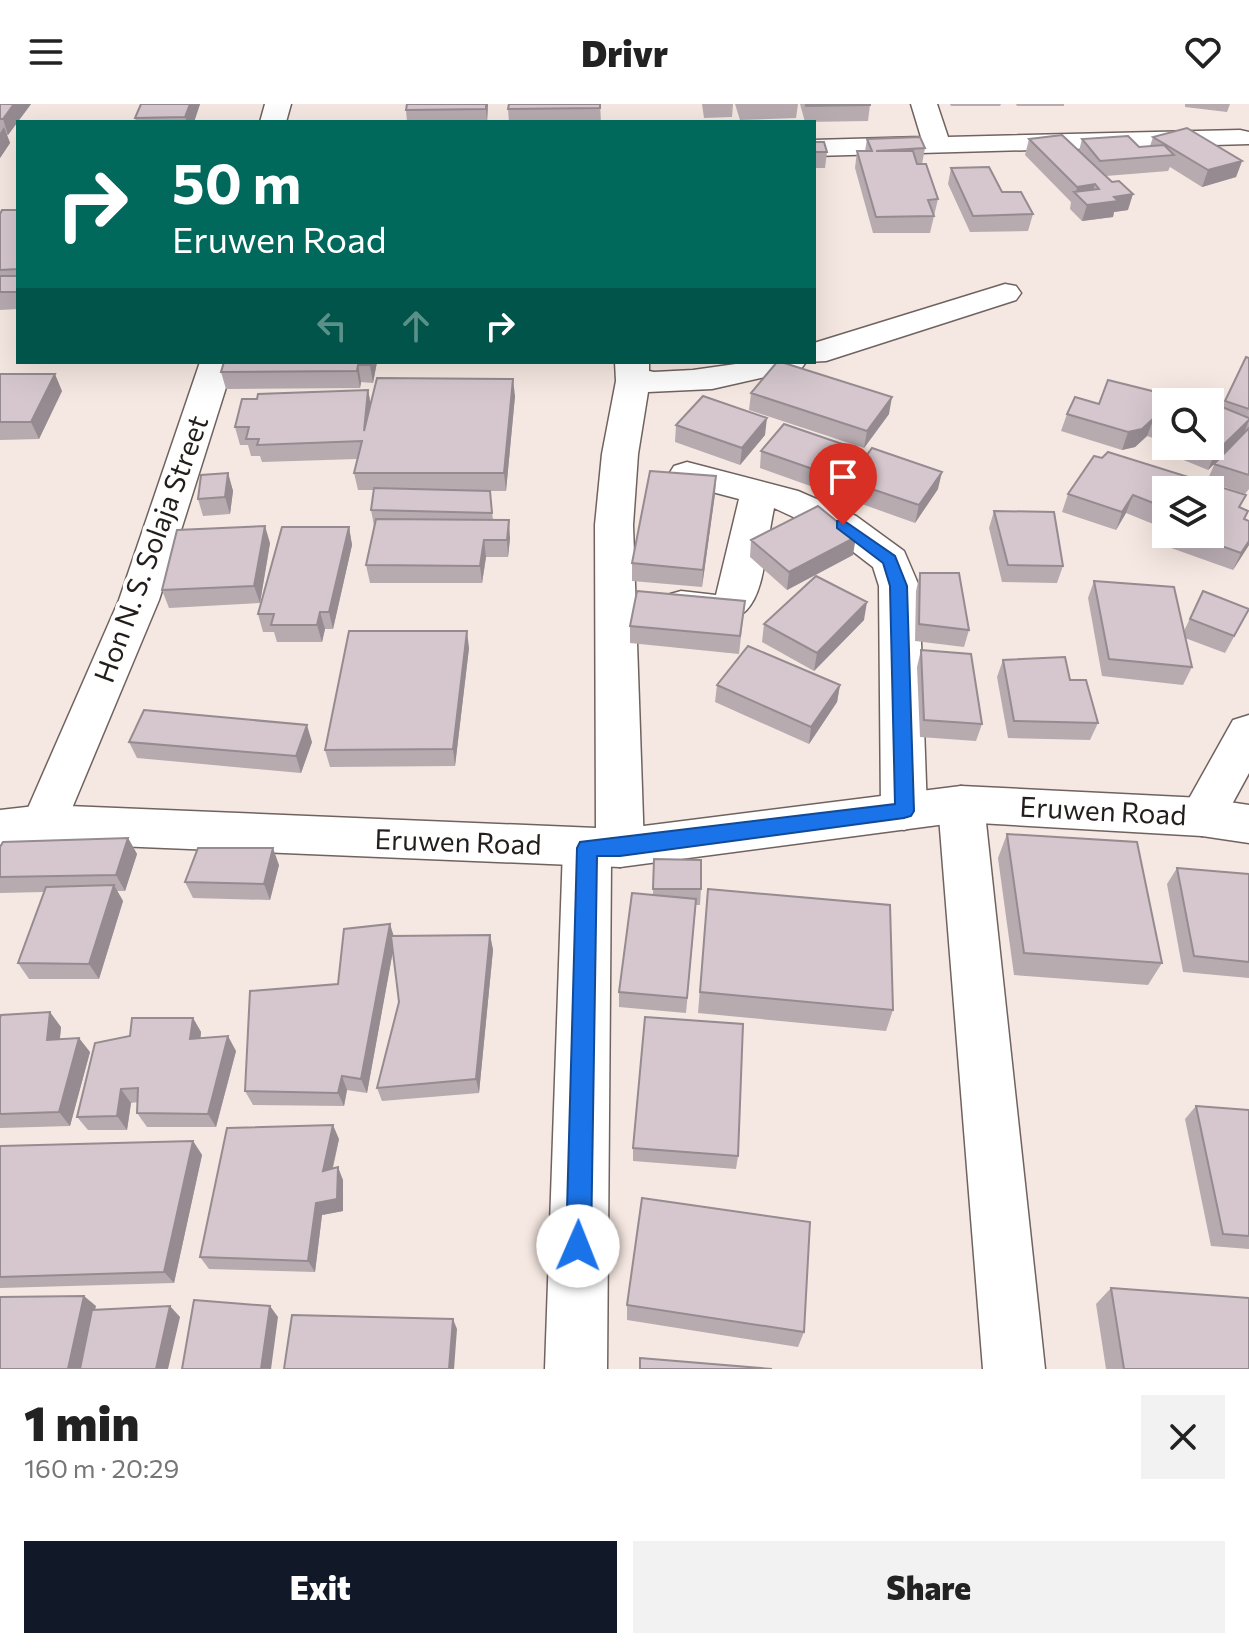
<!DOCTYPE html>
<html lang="en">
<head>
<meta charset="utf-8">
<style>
	:root { --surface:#fff; --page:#f2f2f2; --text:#222; --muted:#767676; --accent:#111827 }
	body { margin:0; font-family:Commissioner,sans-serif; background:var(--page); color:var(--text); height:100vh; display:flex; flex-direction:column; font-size:30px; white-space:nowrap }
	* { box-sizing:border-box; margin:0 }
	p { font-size:26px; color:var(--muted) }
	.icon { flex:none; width:44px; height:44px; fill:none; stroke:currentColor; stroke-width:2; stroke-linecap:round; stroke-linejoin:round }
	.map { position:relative; height:1265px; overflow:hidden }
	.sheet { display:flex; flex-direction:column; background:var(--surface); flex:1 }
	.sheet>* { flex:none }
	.guide { position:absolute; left:16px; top:16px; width:800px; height:244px; border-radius:0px; box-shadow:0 8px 32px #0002; background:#00695c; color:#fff; overflow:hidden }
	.tools { position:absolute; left:1152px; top:284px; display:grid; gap:16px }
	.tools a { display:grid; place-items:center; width:72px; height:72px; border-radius:0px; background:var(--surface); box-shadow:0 8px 32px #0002; font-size:40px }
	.pin { position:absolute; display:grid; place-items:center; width:68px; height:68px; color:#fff; margin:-82px -34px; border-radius:50% 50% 50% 0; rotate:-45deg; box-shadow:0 0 8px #0007 }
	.pin .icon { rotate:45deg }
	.me { position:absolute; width:88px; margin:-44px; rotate:1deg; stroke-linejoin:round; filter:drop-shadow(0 0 6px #0008) }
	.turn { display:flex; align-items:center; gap:28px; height:168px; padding:0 24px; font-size:36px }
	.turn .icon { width:104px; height:104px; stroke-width:2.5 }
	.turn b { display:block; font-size:56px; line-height:68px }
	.lanes { display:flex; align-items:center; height:76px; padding:0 24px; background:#0003; justify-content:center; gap:40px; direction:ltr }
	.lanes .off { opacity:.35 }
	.round { display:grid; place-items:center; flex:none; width:84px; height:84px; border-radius:0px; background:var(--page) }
	.head { display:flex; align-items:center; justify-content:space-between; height:136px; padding:0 24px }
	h1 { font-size:48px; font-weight:800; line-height:60px }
	.button { display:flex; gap:16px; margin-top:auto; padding:16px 24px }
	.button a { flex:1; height:92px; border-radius:0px; background:var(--accent); color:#fff; font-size:32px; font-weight:800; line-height:92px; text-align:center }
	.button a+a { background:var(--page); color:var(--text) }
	header { display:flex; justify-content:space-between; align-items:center; height:104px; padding:0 24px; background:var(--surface); font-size:36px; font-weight:800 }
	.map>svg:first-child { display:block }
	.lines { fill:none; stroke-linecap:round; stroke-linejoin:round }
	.street-casing { stroke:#70635f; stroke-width:3 }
	.secondary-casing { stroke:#70635f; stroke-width:3 }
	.street { fill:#fff; fill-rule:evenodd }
	.secondary { fill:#fff; fill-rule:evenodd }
	.wall { fill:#b7abb0; fill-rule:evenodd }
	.shaded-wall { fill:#958b90 }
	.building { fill:#d5c7cd; stroke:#958b90; stroke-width:2 }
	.route { fill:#1a73e8; stroke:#114b97; stroke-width:2 }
	.labels { text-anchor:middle; stroke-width:8; stroke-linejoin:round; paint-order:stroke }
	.street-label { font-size:28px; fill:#231e1c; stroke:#fff }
</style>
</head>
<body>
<header><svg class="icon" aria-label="menu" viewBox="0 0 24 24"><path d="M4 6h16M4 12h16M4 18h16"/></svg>Drivr<svg class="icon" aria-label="heart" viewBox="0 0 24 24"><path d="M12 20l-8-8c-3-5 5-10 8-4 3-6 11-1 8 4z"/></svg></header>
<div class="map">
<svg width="1249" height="1265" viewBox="0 0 1249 1265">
	<rect width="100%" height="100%" fill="#f5e7e1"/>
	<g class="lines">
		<defs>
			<path id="street" d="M265,0H291L286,18H260Z
				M911,0H937L948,33L1240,26L1249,28V40L814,52V36L921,33Z
				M1005,180L1016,182L1021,189L1016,196L826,257L807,258H814V239Z
				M200,258H234L159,496L60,733L44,739L28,733L21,720L119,496Z
				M615,258H649V267L654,268L693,266L750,258H806L801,265L712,285L648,288L638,350L633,421L644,744L637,758L620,763L611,760L607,1265H545L563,744L570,730L587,725L596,728L595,421L602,350L616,277Z
				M687,358L798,387L856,412L904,447L919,482L927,707L920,720L904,726L888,720L881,707L879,482L873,463L830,430L774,404C758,482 769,540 667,511L661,501L667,491L681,487L716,491L739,395L674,378L669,370L674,362Z
				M1249,611V669L1218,726L1202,732L1186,726L1179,713L1186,700L1233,616Z
				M961,682L977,687L984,700L1045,1265H983L938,700L945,687Z"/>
			<path id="secondary" d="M961,682L1202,694L1249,701V739L1202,732L961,718L620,763L44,739L0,744V706L44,701L620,725Z"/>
		</defs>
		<!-- street casing -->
		<use href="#street" class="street-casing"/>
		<!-- secondary casing -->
		<use href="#secondary" class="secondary-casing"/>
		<!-- street -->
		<use href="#street" class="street"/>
		<!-- secondary -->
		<use href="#secondary" class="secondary"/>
	</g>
	<!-- wall -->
	<path class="wall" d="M0,0H31L8,31H7L10,39L0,54Z
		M141,0H200L194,18H136L135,14Z
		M407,0H488L487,18H407L406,6Z
		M600,0L601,18H509L508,5Z
		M702,0H733L732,13L704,14Z
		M735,0H798L796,14L740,16Z
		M800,0H870V1L868,17L805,18Z
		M950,0H1001L1000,2H951Z
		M1016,0H1064V2H1017Z
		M1185,0H1230L1227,8L1185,3Z
		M1153,33L1242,57L1236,73L1202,83L1170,63L1168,67L1106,72L1128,106L1114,108L1113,113L1082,117L1070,105L1071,98L1025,51L1029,35L1079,47L1082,35L1139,43L1150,42Z
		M867,35L925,44L922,60L938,95L930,129H873L855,64L857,47H865Z
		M814,38L827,48L825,64H814Z
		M951,64L1002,88L1033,110L1028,127L970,128L948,80Z
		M18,106V205L0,206V110Z
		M1246,253L1249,254V385L1245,390L1207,377L1215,359L1208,366L1181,355L1187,342H1210L1222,303Z
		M224,258H377L373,279L361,278L360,284L226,285L221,268Z
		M0,270L62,287L39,335L0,336Z
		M368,286L371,300L515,292L506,387H458H490L493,416L510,434L508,453H486L482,479H370L366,461L374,422L371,406L374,386H358L354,369L357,355L262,358L260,352H251L248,341H240L235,323L257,295Z
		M751,289L889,310L864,344L749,306Z
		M1166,298V330L1162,337L1147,332L1135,343L1122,346L1061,327L1067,310L1099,300Z
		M676,321L765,331L740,361L675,338Z
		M761,347L852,361L830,389L760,364Z
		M1094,352L1241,404L1244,415L1249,417V441L1233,466L1157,439L1163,424L1126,409L1116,426L1062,408L1068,390ZM1166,386L1210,430H1166Z
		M228,369L233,387L230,410L203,412L198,395Z
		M848,377L938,385L915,419L845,394Z
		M715,390L702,483L632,477V459Z
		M994,407L1063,462L1057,479L1002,478L989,424Z
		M349,423L352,441L333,525H325L322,538H277L274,528H263L258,510Z
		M751,436L853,451L787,486L750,453Z
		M270,439L260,499L169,504L162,486Z
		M920,469L969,526L964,543L915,537L916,487Z
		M1094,477L1184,527L1203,487L1240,522L1225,549L1185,534L1192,563L1183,581L1102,572L1088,494Z
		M745,497L739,550L630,539V522Z
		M864,516L814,567L762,538L764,520Z
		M469,544L455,662L330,663L325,646Z
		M921,546L982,620L976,637L920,633L917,563Z
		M1003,556L1070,576L1098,619L1090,636L1008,634L997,573Z
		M717,581H840L837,598L809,640L715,598Z
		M129,638H312L301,669L137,654Z
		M1007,730L1162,859L1148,881L1014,871L998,754Z
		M128,734L137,750L125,787H117L123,797L99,875H29L18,859L44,788L0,789V743Z
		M654,755L701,785L700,801H696L686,909L619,903V888L653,791Z
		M279,761L270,796L193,794L185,778Z
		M1177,764L1249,770V874L1183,868L1167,780Z
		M708,785L893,906L886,927L698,909Z
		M490,831L493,846L479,989L382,997L377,984L399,898L393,846L367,989L347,986L344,1002L253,1001L245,987L338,880L394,832Z
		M0,914L61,923L60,935L90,948L70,1022L0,1024Z
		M193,914L201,928L200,935L236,947L216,1023H147L137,1009L138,998L131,999L127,1026H88L77,1013L130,932Z
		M1196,1002L1249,1006V1145L1211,1142L1185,1015Z
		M339,1035L333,1064L343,1076V1107L322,1111L315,1168L209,1165L200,1153Z
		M193,1037L202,1051L174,1179L0,1184V1042Z
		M633,1044L738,1052L736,1065L633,1057Z
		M1111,1184L1249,1265H1106L1096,1200Z
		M627,1201L804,1228L798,1243L627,1216Z"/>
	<!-- shaded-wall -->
	<path class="shaded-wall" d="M14,0H31L8,31L3,15Z
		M190,0H200L194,18H187L185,13Z
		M486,0H488L487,18L486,5Z
		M4,23L10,39L0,54V29Z
		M1242,57L1236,73L1202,83L1208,66Z
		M1095,80L1090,97L1076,90L1077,83Z
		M1133,90L1128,106L1114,108L1113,113L1082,117L1087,101L1114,93Z
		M371,258H377L373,279L370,261Z
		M358,261L361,278L360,284L357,267Z
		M55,270L62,287L39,335L31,318Z
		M513,275L515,292L506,387L504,369Z
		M368,286L371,303L364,327Z
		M892,293L889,310L864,344L867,327Z
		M767,314L765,331L740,361L742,344Z
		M1154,314L1147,332L1135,343L1122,346L1128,328Z
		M1249,316L1243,332L1208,366L1215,349Z
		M854,344L852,361L830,389L833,372Z
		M942,368L938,385L915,419L919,401Z
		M228,369L233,387L230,410L225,393Z
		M716,372L715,390L702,483L703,466Z
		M1133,391L1126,409L1116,426L1122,408Z
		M509,416L510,434L508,453L507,436Z
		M265,422L270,439L260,499L254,482Z
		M349,423L352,441L333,525L329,508Z
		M856,433L853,451L787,486L789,468Z
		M484,436L486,453L482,479L480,462Z
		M1249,437V441L1233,466L1241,449Z
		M867,498L864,516L814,567L817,549Z
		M320,508L325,525L322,538L317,521Z
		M467,527L469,544L455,662L453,645Z
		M840,581L837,598L809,640L811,623Z
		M307,621L312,638L301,669L296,652Z
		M128,734L137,750L125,787L116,771Z
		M273,744L279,761L270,796L264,780Z
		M114,781L123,797L99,875L89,860Z
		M390,820L395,836L367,989L361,975Z
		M490,831L493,846L479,989L476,975Z
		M50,908L61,923L58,951L47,936Z
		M193,914L201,928L199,950L190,935Z
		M228,932L236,947L216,1023L208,1010Z
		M79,934L90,948L70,1022L59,1008Z
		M342,972L347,986L344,1002L338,989Z
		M121,985L131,999L127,1026L117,1012Z
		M333,1021L339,1035L329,1079L323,1067Z
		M193,1037L202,1051L174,1179L164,1168Z
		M338,1063L343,1076V1107L322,1111L315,1168L308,1157L316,1099Z
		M84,1192L96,1202L82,1265H68Z
		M170,1202L180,1213L168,1265H156Z
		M270,1202L278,1213L271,1265H261Z
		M453,1215L457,1225L454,1265H449Z"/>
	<!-- building -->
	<path class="building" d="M0,0H14L3,15H0Z
		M141,0H190L185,13L135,14Z
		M407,0H486V5L406,6Z
		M509,0H600V4L508,5Z
		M806,0H870V1L806,2Z
		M1187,24L1242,57L1208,66L1153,33Z
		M1062,31L1112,78L1119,77L1133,90L1114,93L1118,97L1087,101L1074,88L1099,85L1095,80L1077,83L1029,35Z
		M1128,32L1139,43L1164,41L1174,51L1100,57L1082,35Z
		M920,33L925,44L876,47H913L917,60H926L938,95L928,96L934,112L876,113L857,47H872L867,35Z
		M814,38H824L827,48H814Z
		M989,63L1002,88H1021L1033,110L973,112L951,64Z
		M2,106H18V165L0,166V110Z
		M0,172H18V188H0Z
		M1246,253L1249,254V305L1225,297Z
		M224,258H371L370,261H358L357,267L221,268Z
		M777,258H781L892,293L867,327L751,289Z
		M0,270H55L31,318H0Z
		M377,274L513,275L504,369H354L362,337L257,341L259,335H246L249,323H235L242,295H257L258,290L368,286L364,327Z
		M1108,276L1184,295L1182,298H1166V319L1154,314L1142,325L1128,328L1067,310L1075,293L1099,300Z
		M703,292L767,314L742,344L676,321Z
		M1222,303L1249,314V316L1215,349L1199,342H1210V315Z
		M784,320L854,344L833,372L761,347Z
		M1249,324V371L1214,360Z
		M872,344L942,368L919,401L848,377Z
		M1108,348L1246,391L1239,403L1248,407L1244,415L1249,417V437L1241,449L1188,430H1210V386H1166V404L1133,391L1122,408L1068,390L1094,352L1102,354Z
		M650,367L716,372L703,466L632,459Z
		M228,369L225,393L198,395L201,371Z
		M374,384L490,387L492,409L371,406Z
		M818,402L856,433L789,468L751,436Z
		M994,407L1054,408L1063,462L1008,461Z
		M376,415L509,416L507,436H484L480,462L366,461Z
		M265,422L254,482L162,486L177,426Z
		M282,423H349L329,508H320L317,521H271L274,510H258Z
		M920,469H959L969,526L919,520Z
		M816,472L867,498L817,549L764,520Z
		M1094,477L1174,483L1192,563L1109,555Z
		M637,487L745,497L740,532L630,522Z
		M1203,487L1249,505L1234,532L1190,515Z
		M349,527H467L453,645L325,646Z
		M748,542L840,581L811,623L717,581Z
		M921,546L971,550L982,620L924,616Z
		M1065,553L1070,576H1086L1098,619L1014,617L1003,556Z
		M144,606L307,621L296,652L129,638Z
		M1007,730L1137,738L1162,859L1024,849Z
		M128,734L116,771L0,773V743L3,738Z
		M198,744H273L264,780L185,778Z
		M654,755L701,756V785H653Z
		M1177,764L1249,770V858L1194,852Z
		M114,781L89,860L18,859L46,783Z
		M708,785L890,801L893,906L700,888Z
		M632,789L696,795L687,894L619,888Z
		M390,820L361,975L342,972L338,989L245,987L250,887L338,880L344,825Z
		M490,831L476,975L377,984L399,898L391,832Z
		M50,908L47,936L79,934L59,1008L0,1010V914L1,911Z
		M645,913L743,920L738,1052L633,1044Z
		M132,914H193L190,935L228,932L208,1010L137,1009L138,984L121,985L117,1012L77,1013L95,939L130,932Z
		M1196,1002L1249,1006V1132L1223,1130Z
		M333,1021L323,1067L338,1063L337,1095L316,1099L308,1157L200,1153L227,1024Z
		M193,1037L164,1168L0,1173V1042Z
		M642,1094L810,1118L804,1228L627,1201Z
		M1111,1184L1249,1194V1265H1124Z
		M84,1192L68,1265H0V1193Z
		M194,1196L270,1202L261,1265H182Z
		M170,1202L156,1265H80L92,1206Z
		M292,1211L453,1215L449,1265H284Z
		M640,1254L772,1265H640Z"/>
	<!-- route -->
	<path class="route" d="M843,416L895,452L907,482L914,707L911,712L904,714L620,752H597L591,1142L587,1151L578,1155L570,1151L566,1142L577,744L580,738L895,700L890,482L883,459L837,424V417Z"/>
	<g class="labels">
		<!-- street labels -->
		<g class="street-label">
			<text transform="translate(151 445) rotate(-70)" y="10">Hon N. S. Solaja Street</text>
			<text transform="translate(1103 707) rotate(3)" y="10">Eruwen Road</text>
			<text transform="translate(458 738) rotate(2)" y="10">Eruwen Road</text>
		</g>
	</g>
</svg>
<div class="tools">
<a><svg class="icon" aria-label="search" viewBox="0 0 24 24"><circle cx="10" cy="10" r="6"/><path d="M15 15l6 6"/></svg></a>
<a><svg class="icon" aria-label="layers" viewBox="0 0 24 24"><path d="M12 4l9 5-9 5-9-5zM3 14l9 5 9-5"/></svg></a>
</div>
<div class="pin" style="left:843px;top:421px;background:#d93025"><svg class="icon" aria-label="arrive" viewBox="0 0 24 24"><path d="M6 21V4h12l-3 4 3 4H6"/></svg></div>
<svg class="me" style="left:578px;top:1142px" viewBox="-20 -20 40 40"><circle r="19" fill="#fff"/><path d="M0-13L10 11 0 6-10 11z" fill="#1a73e8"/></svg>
<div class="guide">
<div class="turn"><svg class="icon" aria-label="right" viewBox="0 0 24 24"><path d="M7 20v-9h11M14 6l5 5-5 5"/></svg><div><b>50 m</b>Eruwen Road</div></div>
<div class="lanes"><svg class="icon off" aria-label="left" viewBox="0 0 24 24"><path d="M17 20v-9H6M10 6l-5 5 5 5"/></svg><svg class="icon off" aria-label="ahead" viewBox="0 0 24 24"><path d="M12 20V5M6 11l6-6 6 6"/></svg><svg class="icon" aria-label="right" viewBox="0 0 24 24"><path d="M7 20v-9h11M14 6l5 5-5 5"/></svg></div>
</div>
</div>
<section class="sheet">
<div class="head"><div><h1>1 min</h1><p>160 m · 20:29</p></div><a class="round"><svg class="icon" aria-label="close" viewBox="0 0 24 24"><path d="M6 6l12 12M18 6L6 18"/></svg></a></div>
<div class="button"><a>Exit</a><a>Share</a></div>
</section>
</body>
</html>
